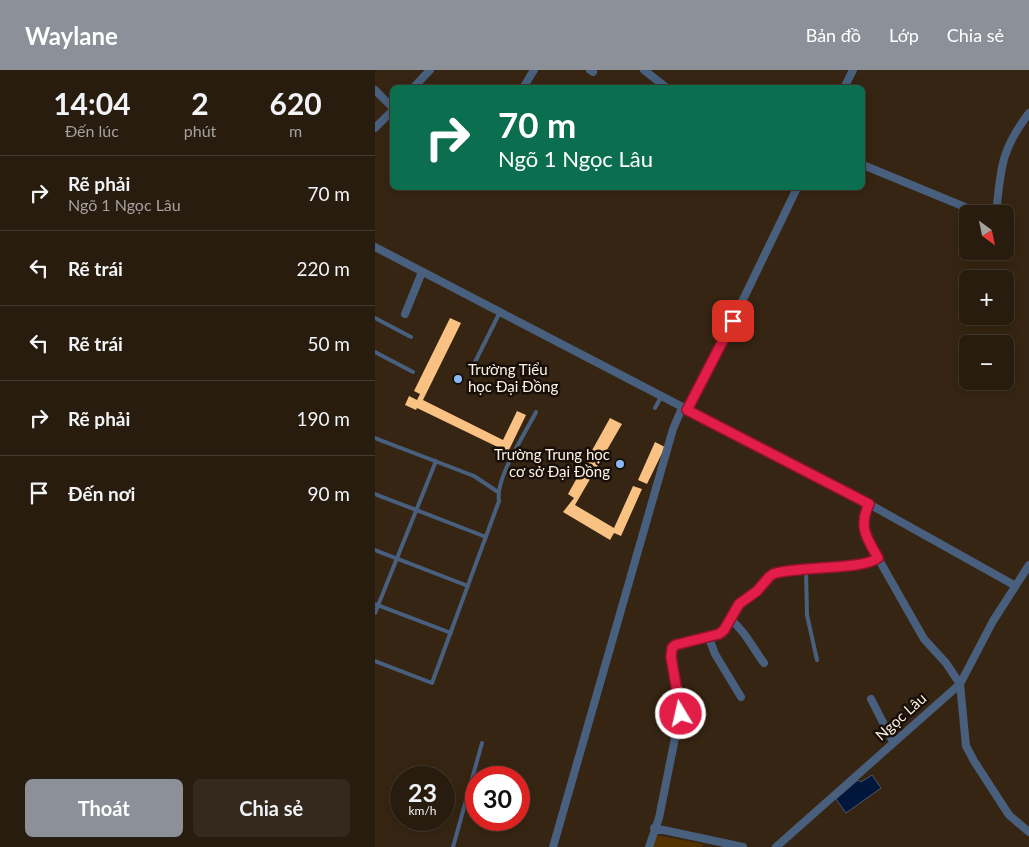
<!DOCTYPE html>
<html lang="vi">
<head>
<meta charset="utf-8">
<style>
	:root { --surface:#281c0e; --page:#34291c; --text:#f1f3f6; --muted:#a5a19e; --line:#443a2e; --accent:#8c9099 }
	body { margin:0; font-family:Lato,sans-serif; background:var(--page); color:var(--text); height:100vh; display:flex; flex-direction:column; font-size:19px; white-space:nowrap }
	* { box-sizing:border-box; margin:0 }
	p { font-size:16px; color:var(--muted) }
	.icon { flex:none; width:28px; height:28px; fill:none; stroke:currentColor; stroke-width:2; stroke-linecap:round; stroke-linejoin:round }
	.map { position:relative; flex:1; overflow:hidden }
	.sheet { display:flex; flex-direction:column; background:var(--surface); width:375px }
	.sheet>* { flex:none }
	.banner { position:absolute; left:15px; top:15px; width:475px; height:105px; border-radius:8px; box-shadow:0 2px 12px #0003,0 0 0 1px var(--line); background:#0b6e4f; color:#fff; overflow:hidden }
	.needle { width:32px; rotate:147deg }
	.fabs { position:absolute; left:584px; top:135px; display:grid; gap:10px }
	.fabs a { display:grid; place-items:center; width:55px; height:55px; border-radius:8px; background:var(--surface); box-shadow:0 2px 12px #0003,0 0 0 1px var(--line); font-size:25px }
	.speed { position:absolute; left:15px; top:696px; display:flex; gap:10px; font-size:25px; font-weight:700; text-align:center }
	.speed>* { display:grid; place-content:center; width:65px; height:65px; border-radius:50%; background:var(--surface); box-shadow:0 2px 12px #0003,0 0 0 1px var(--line); line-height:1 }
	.speed small { font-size:12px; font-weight:400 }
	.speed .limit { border:8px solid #d22; background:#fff; color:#111 }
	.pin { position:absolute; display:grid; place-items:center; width:42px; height:42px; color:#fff; margin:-21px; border-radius:10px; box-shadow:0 2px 8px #0006 }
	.me { position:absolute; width:55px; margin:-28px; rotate:351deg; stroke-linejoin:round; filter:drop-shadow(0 0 4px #0008) }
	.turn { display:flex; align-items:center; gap:18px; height:105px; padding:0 25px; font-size:22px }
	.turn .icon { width:65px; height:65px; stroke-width:2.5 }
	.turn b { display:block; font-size:35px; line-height:42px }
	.eta { display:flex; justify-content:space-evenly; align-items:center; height:85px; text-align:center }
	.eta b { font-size:30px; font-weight:700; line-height:35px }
	.action { display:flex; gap:10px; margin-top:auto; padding:10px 25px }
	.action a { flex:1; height:58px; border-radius:8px; background:var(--accent); color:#fff; font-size:20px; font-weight:700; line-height:58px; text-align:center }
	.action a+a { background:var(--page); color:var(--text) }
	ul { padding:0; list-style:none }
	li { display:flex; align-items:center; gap:15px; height:75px; padding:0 25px; border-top:1px solid var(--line) }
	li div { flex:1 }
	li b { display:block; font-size:19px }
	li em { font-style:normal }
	header { display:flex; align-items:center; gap:30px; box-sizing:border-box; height:70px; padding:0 25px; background:var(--accent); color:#fff }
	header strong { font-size:24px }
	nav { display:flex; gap:28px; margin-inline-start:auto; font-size:18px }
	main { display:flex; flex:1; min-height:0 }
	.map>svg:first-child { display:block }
	.green { fill:#543200 }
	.water { fill:#00163b; stroke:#4c586e }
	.building { fill:#fac282 }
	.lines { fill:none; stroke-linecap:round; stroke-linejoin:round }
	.lane { stroke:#485f7e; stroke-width:4 }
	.street { stroke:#485f7e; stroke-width:8 }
	.route-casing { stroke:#92132f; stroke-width:12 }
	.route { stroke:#e11d48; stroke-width:9 }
	.poi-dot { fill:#8abafc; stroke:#181008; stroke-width:2 }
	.labels { text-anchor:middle; stroke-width:5; stroke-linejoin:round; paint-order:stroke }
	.poi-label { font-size:15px; fill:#fdf2e6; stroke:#181008; text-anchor:start }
	.street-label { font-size:15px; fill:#fdf2e6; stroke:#181008 }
</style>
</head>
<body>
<header>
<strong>Waylane</strong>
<nav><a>Bản đồ</a><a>Lớp</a><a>Chia sẻ</a></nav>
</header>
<main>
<section class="sheet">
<div class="eta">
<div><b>14:04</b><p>Đến lúc</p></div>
<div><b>2</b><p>phút</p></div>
<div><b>620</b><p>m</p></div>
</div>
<ul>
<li><svg class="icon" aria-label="right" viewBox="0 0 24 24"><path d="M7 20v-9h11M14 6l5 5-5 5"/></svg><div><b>Rẽ phải</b><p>Ngõ 1 Ngọc Lâu</p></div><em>70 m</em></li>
<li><svg class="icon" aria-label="left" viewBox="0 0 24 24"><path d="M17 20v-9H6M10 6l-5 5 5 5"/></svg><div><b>Rẽ trái</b></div><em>220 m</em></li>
<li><svg class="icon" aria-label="left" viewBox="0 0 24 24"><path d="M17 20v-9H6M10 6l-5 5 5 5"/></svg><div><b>Rẽ trái</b></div><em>50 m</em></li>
<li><svg class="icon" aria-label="right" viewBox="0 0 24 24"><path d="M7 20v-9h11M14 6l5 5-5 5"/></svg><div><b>Rẽ phải</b></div><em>190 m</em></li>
<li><svg class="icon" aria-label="arrive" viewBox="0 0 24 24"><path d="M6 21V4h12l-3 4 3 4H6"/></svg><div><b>Đến nơi</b></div><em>90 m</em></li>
</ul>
<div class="action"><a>Thoát</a><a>Chia sẻ</a></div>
</section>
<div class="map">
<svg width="654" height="777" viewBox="0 0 654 777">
	<rect width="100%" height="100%" fill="#362512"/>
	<!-- green -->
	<path class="green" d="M281,765L328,774L327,777H278Z"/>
	<!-- water -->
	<path class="water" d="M497,705L506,718L471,743L461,729L483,710L486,712Z"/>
	<!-- building -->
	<path class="building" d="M75,248L86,253L48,330L128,370L142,341L151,345L133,382L42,338L41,340L30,335L34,326L42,330L45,324L39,321Z
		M235,348L247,354L200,435L239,458L258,416L267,419L246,466L239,463L235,470L188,442L199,428L193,424L213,388L218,392L221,387L215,384Z
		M280,372L290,377L272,414L263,410Z"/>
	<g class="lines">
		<!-- lane -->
		<path class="lane" d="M0,248L36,267
			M0,282L38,302
			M97,298L125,242
			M280,338L286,327
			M0,368L99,406L123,422
			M0,424L111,467
			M0,480L93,516
			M431,500L432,545L442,590
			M0,534L76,563
			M0,543L61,391
			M0,591L57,613L124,431C120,408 150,364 161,342
			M78,777L107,673"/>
		<!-- street -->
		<path class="street" d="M215,0L218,2
			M269,0L292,18
			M38,18L55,0
			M148,18L159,0
			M469,18L478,0
			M0,20L18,38
			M0,58L18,40
			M488,95L607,144
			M621,144C626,99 625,81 654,43
			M0,177L494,434L639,515
			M30,244L47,202
			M312,340L332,304L422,118
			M494,434L488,453L499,481L549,569L571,593L585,614L591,676L599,691L634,745L654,762
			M354,548C370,561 377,577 389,593
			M334,568L340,584L366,627
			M496,629L518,672
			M279,758L368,777
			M178,777L298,359L307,338
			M274,777L284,748L305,643L297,578L300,575L344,564L349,560L363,534L382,521L393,507L399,504C424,496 485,501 503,488
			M401,777L585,614L618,551L654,495"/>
	</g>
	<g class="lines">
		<defs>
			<path id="route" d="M306,644L296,587L297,578L300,575L344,564L349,560L364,534L382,521L394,507L398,504C423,496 487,500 503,488C492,468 483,457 494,434L312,340L358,251"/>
		</defs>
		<!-- route casing -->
		<use href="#route" class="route-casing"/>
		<!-- route -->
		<use href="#route" class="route"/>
	</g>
	<!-- markers -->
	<g class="poi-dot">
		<circle cx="83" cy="309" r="5"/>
		<circle cx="245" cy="394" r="5"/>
	</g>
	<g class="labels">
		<!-- poi labels -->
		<g class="poi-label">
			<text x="93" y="305">Trường Tiểu<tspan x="93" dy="17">học Đại Đồng</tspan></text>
			<text x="235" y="390" text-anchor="end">Trường Trung học<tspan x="235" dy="17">cơ sở Đại Đồng</tspan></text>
		</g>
		<!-- street labels -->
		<g class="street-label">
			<text transform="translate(526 647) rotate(-42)" y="5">Ngọc Lâu</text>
		</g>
	</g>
</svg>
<div class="fabs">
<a><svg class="needle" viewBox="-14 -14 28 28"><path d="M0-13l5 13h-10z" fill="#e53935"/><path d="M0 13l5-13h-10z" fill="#a5a19e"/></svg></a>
<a>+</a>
<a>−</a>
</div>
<div class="speed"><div>23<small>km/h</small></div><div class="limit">30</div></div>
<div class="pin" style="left:358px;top:251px;background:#d93025"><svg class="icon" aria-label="arrive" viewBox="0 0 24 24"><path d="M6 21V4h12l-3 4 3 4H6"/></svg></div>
<svg class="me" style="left:306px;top:644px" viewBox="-20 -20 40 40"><circle r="17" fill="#e11d48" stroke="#fff" stroke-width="3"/><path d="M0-11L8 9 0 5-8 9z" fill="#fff"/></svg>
<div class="banner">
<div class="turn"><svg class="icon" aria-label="right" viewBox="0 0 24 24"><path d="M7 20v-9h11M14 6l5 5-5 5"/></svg><div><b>70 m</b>Ngõ 1 Ngọc Lâu</div></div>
</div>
</div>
</main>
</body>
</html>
